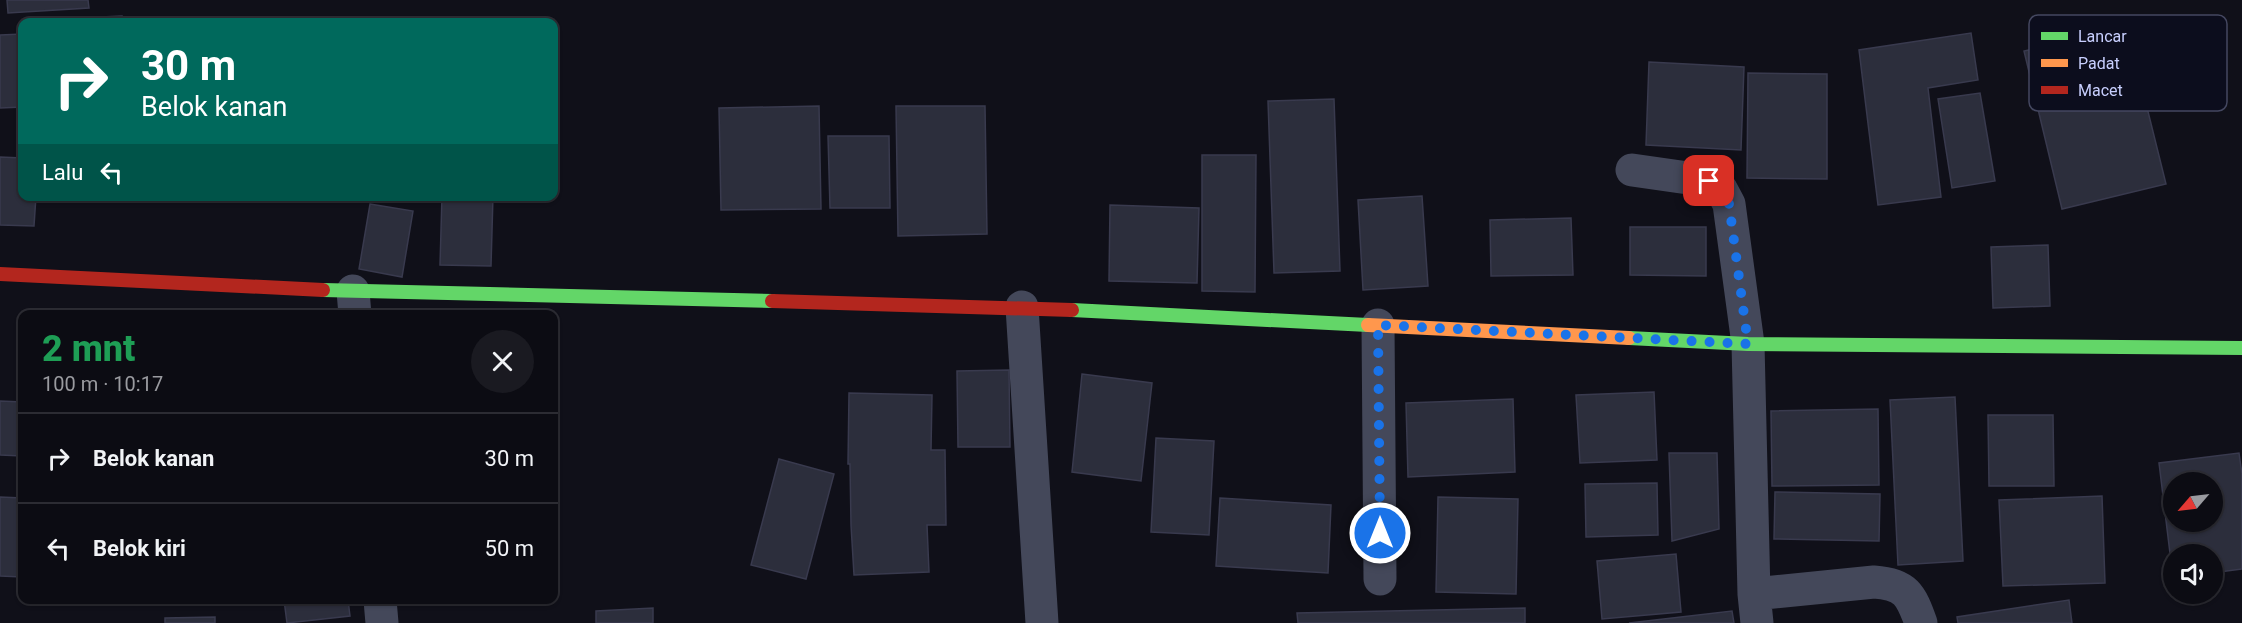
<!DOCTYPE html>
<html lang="id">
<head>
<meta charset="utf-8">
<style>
	:root { --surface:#0c0c13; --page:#1a1a21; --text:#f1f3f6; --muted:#9a9ba0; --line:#2c2c33 }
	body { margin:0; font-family:Roboto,sans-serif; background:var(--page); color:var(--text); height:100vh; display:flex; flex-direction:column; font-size:22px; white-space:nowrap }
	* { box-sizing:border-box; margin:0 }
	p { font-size:20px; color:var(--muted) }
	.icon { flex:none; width:33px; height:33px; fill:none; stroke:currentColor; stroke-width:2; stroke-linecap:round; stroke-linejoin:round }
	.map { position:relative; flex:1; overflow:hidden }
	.side { position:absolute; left:18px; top:310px; width:540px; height:294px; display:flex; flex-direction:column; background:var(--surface); border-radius:12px; box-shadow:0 2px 4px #0004,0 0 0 2px var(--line) }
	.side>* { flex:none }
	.guide { position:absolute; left:18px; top:18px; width:540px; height:183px; border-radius:12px; box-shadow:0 2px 4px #0004,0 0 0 2px var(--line); background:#00695c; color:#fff; overflow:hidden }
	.needle { width:39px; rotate:242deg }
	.buttons { position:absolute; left:2163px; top:472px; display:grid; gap:12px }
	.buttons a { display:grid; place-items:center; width:60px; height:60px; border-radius:50%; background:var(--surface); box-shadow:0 2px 4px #0004,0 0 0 2px var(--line); font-size:30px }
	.pin { position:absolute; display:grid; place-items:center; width:51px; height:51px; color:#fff; margin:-26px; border-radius:12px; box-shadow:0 3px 9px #0006 }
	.me { position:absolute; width:66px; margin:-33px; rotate:0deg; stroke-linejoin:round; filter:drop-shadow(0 0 4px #0008) }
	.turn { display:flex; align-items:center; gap:21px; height:126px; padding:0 24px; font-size:27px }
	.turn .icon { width:78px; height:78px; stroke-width:2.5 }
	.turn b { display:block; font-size:42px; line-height:51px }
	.then { display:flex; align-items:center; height:57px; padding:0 24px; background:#0003; gap:12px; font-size:22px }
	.round { display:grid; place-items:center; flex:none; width:63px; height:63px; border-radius:32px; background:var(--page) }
	.head { display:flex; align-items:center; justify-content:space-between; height:102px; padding:0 24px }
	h1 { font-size:36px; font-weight:800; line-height:45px; color:#1e9e55 }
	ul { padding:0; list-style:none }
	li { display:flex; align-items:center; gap:18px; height:90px; padding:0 24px; border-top:2px solid var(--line) }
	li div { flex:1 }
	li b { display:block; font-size:22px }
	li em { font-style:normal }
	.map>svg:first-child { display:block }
	.building { fill:#2c2e3c; stroke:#393a4e; stroke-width:1.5; fill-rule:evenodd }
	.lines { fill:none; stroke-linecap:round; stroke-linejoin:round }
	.street { stroke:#44485a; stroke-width:33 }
	.fast { stroke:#63d668; stroke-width:14 }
	.slow { stroke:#ff974d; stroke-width:14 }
	.jam { stroke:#b3261e; stroke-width:14 }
	.route { stroke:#1a73e8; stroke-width:10; stroke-dasharray:0 18 }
	.key { fill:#0c0d1d; stroke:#444760; stroke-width:1.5 }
	.key-label { font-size:16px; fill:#c8cffe }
</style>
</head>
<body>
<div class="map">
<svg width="2242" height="623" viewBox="0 0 2242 623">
	<rect width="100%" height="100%" fill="#101019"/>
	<!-- building -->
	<path class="building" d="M7,0H88L89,8L8,13Z
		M122,16V22H35V20Z
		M2127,27L2166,184L2062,209L2024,51Z
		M1971,33L1978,80L1928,88L1941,197L1878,205L1859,50Z
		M22,34V107L0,108V35Z
		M1649,62L1744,67L1741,150L1646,145Z
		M1748,73L1827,74V179L1747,178Z
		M1980,93L1995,181L1952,188L1938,99Z
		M1334,99L1340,271L1274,273L1268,101Z
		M819,106L821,209L721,210L719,108Z
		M896,106H985L987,234L898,236Z
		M828,136H889L890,208H830Z
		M1202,155H1256L1255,292L1202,291Z
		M0,157L22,158V196H36L34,226L0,225Z
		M442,196H493L491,266L440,265Z
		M1422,196L1428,286L1363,290L1358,200Z
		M370,204L413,211L402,277L359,269Z
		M1110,205L1199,208L1197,283L1109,281Z
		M1571,218L1573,275L1491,276L1490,220Z
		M1630,227H1706V276L1630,275Z
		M2048,245L2050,306L1993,308L1991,247Z
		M1009,370L1010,447H958L957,371Z
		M1082,374L1152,383L1141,481L1072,472Z
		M1654,392L1657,460L1580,463L1576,395Z
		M849,393L932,395L931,450H945L946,525H927L929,572L854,575L851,525L850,464H848Z
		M1955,397L1963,561L1898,565L1890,400Z
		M1513,399L1515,472L1408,477L1406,403Z
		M0,401L22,402V456L0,455Z
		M1878,409L1879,485L1772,486L1771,411Z
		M1988,415H2053L2054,486H1989Z
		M1156,438L1214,441L1209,535L1151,532Z
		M1669,453H1717L1719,529L1672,541Z
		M2239,453L2242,474V569L2212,573V555H2174L2173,578L2159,463ZM2174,483H2212V522H2174Z
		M779,459L834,474L806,579L751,565Z
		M1657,483L1658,535L1586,537L1585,484Z
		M1775,492L1880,494L1879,541L1774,539Z
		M2102,496L2105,583L2003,586L1999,500Z
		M0,497L22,498V577L0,576Z
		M1438,497L1518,499L1516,594L1436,592Z
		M1220,498L1331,505L1328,573L1216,566Z
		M1676,554L1681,612L1602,619L1597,561Z
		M284,600H348L350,616L287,623Z
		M2069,600L2072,623H1958L1957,617Z
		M653,608V623H596V611Z
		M1525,608V623H1298L1297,613Z
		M1732,611L1734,623H1629Z
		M215,617V623H165V618Z"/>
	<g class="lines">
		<!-- street -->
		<path class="street" d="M1632,170L1709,181L1721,189L1729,204L1748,344L1754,594L1757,623
			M353,291L355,315
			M1022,307L1042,623
			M1378,325L1380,579
			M1754,594L1874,582C1906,584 1911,595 1921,623
			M380,600L382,623"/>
		<!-- fast -->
		<path class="fast" d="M323,290L772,301
			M1072,310L1368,325
			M1629,338L1748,344L2242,348"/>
		<!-- slow -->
		<path class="slow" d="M1368,325L1629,338"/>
		<!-- jam -->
		<path class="jam" d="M0,274L323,290
			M772,301L1072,310"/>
	</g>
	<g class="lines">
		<!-- route -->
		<path class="route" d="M1380,533L1378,325L1748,344L1729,204L1721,189L1709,181"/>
	</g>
	<!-- legend -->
	<rect x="2029" y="15" width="198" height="96" rx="9" class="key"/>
	<rect x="2041" y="32" width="27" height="8" fill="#63d668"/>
	<rect x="2041" y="59" width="27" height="8" fill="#ff974d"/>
	<rect x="2041" y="86" width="27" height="8" fill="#b3261e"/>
	<g class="key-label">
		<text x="2078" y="42">Lancar</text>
		<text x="2078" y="69">Padat</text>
		<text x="2078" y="96">Macet</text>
	</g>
</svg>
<div class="buttons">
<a><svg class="needle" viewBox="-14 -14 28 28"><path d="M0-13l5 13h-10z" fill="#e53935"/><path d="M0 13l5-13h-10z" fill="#9a9ba0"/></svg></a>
<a><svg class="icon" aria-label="sound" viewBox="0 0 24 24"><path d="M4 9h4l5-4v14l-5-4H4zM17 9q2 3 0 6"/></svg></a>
</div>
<div class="pin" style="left:1709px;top:181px;background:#d93025"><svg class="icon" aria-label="arrive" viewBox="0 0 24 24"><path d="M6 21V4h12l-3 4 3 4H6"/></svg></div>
<svg class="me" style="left:1380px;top:533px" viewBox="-20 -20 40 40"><circle r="17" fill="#1a73e8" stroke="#fff" stroke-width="3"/><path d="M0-11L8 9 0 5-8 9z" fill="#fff"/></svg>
<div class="guide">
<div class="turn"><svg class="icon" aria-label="right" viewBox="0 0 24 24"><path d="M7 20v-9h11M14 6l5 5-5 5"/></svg><div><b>30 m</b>Belok kanan</div></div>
<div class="then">Lalu<svg class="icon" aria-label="left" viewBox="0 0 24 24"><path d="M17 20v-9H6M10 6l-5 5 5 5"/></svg></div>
</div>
<section class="side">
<div class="head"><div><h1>2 mnt</h1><p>100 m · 10:17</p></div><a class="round"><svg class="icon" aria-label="close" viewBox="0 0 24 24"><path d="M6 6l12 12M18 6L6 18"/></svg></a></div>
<ul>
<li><svg class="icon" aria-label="right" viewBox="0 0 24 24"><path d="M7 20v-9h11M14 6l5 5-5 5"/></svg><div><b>Belok kanan</b></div><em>30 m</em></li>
<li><svg class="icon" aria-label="left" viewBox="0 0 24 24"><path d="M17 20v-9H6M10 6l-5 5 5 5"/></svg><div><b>Belok kiri</b></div><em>50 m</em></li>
</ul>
</section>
</div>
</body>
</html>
